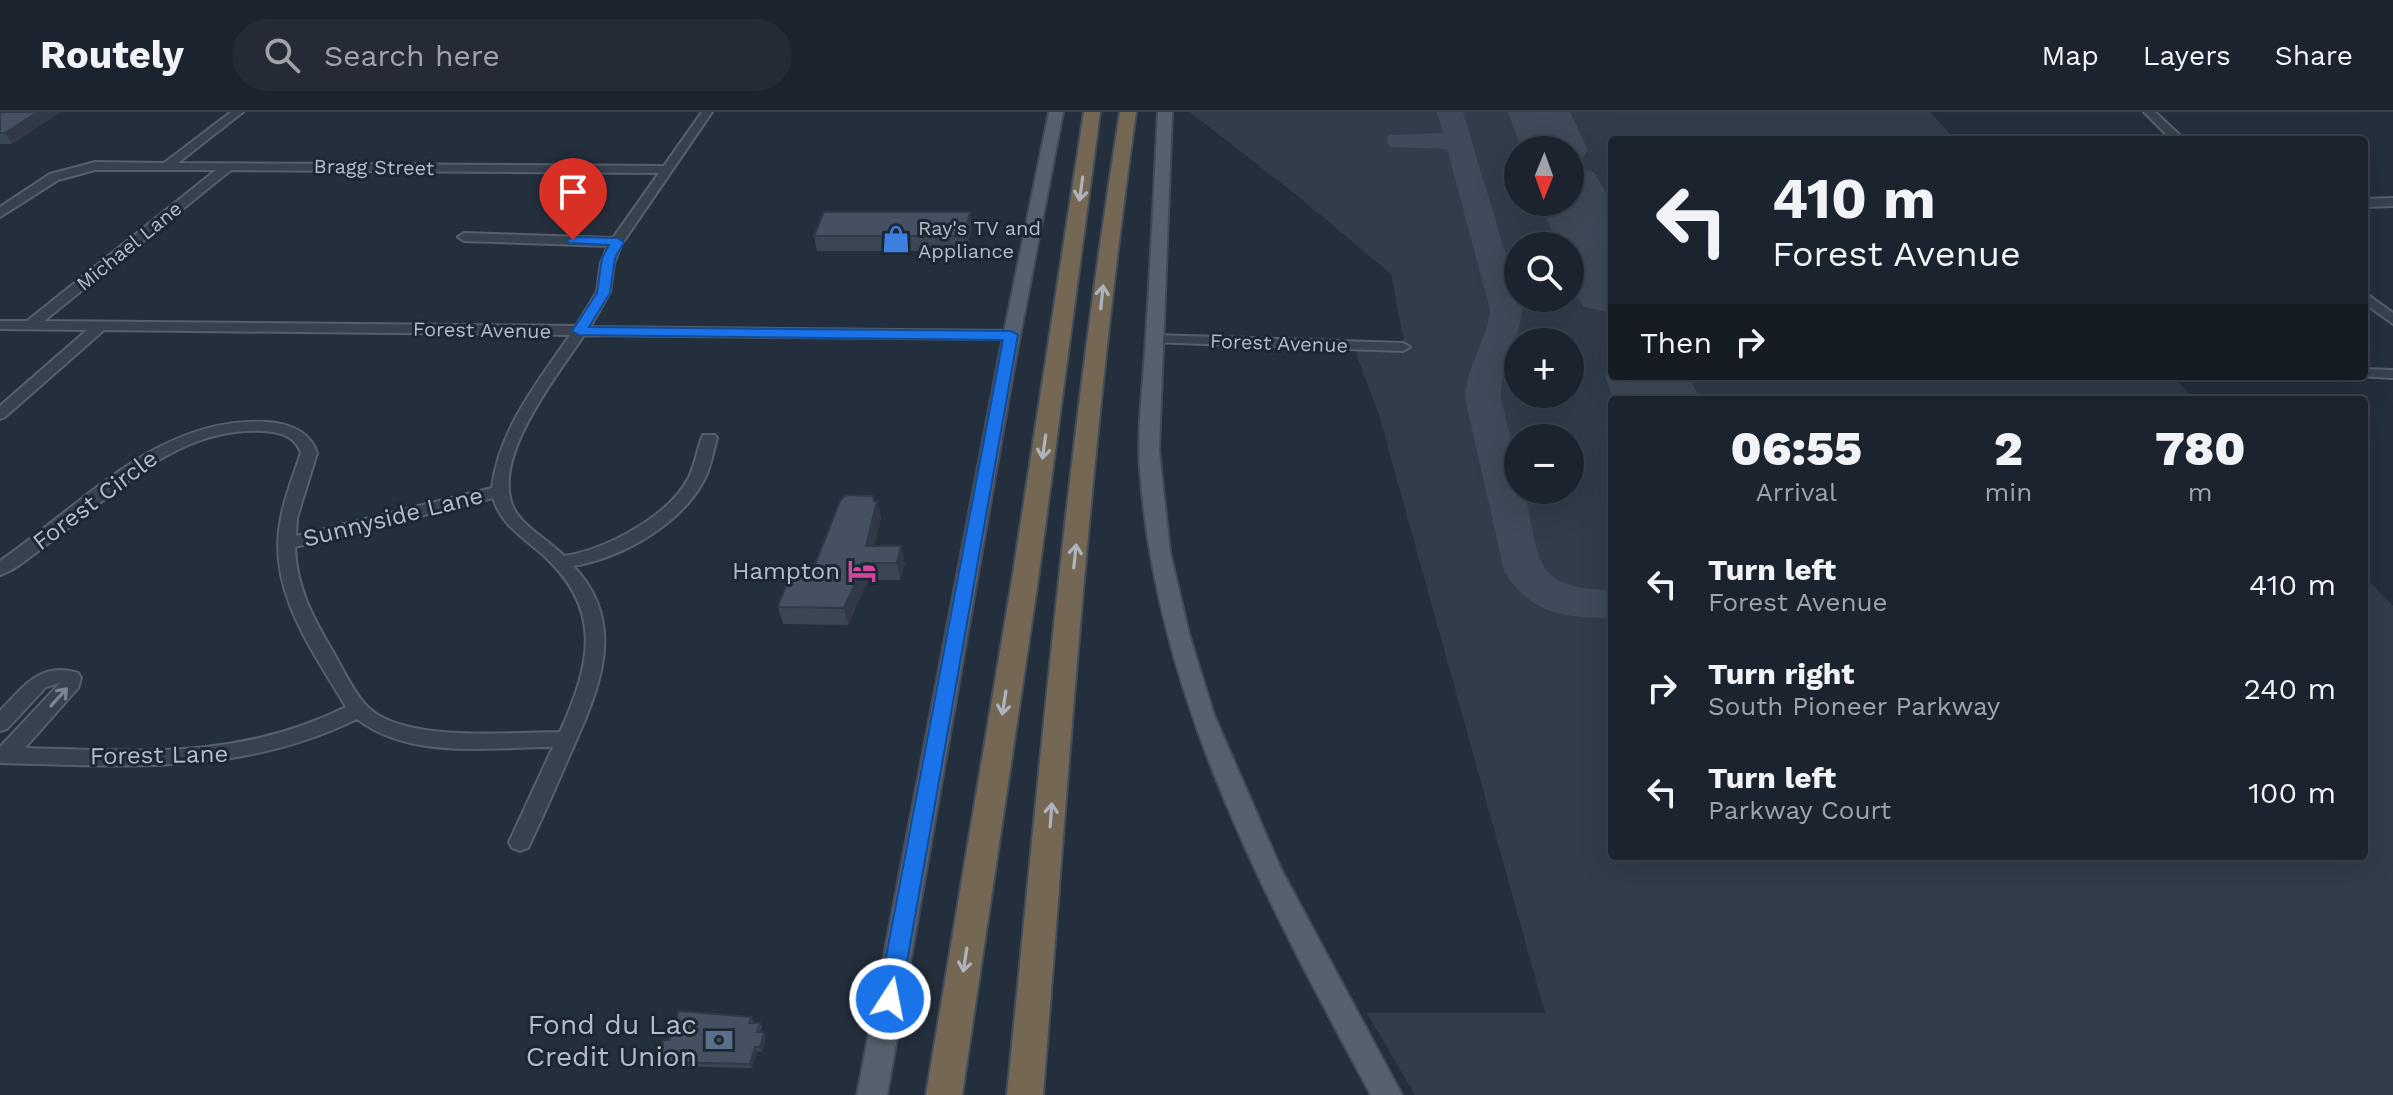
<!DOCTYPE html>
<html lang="en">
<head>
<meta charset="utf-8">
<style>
	:root { --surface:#1b232e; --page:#242b36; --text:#f1f3f6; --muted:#a0a4aa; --line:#39404a }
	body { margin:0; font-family:"Work Sans",sans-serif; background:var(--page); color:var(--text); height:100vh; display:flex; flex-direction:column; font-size:30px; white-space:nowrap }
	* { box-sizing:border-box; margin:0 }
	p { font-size:26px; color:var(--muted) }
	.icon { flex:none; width:44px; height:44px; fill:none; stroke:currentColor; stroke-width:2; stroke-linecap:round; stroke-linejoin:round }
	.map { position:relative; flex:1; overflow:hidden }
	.details { position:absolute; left:1608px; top:284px; width:760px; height:464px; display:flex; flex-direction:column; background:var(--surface); border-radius:8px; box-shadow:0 8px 32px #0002,0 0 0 2px var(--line) }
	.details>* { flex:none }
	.guide { position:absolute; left:1608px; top:24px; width:760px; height:244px; border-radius:8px; box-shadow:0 8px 32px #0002,0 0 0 2px var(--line); background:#1b232e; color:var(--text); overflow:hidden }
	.needle { width:52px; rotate:181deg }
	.controls { position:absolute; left:1504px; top:24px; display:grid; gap:16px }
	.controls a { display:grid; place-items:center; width:80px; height:80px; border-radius:50%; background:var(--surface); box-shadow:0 8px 32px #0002,0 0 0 2px var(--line); font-size:40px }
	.pin { position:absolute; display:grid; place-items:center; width:68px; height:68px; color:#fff; margin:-82px -34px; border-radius:50% 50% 50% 0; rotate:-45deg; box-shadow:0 0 8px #0007 }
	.pin .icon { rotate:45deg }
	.me { position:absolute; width:88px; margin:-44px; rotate:11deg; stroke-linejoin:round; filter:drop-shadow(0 0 6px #0008) }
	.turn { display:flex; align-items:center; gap:28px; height:168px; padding:0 32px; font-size:36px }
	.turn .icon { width:104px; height:104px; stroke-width:2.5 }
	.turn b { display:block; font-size:56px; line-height:68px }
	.then { display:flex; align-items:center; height:76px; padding:0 32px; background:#0003; gap:16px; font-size:30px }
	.eta { display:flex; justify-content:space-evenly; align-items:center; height:136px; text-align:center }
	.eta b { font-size:48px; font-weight:800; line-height:56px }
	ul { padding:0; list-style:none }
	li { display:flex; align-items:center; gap:24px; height:104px; padding:0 32px }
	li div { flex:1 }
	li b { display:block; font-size:30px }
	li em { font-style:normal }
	header { display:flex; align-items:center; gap:48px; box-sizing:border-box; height:112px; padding:0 40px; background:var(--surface); border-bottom:2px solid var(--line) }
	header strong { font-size:38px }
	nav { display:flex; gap:44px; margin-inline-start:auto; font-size:28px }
	.search { width:560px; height:72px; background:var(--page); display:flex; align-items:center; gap:20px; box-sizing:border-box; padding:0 28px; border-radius:44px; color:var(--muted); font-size:30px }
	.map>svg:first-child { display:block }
	.airport { fill:#323c4b; fill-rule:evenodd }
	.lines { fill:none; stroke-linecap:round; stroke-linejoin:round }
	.taxiway { fill:#3f4a5a; fill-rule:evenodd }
	.runway { fill:#3f4a5a; fill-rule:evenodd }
	.minor-casing { stroke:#565f6c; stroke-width:4 }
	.major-casing { stroke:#414a57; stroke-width:4 }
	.highway-casing { stroke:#434c59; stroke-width:4 }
	.minor { fill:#38414e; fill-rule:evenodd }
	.major { fill:#56606e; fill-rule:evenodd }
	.highway { fill:#746855; fill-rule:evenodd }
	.wall { fill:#3b4654 }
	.shaded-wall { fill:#303945 }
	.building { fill:#455162; stroke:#303945; stroke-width:2 }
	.oneway { stroke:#aeb4bd }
	.oneway2 { stroke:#7c8592 }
	.route { fill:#1a73e8; stroke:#114b97; stroke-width:2 }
	.labels { text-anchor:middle; stroke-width:6; stroke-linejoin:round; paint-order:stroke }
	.far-street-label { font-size:20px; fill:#b4bcc9; stroke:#1d2633 }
	.far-poi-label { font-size:20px; fill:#b4bcc9; stroke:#1d2633; text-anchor:start }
	.street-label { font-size:24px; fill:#b4bcc9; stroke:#1d2633 }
	.poi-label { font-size:24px; fill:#b4bcc9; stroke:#1d2633; text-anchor:end }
	.near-poi-label { font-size:28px; fill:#b4bcc9; stroke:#1d2633; text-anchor:end }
</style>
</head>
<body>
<header>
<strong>Routely</strong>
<div class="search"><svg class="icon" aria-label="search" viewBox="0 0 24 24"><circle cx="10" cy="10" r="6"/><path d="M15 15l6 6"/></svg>Search here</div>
<nav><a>Map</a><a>Layers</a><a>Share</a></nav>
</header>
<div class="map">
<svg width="2393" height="983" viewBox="0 0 2393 983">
	<rect width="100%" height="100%" fill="#242f3e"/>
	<!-- airport -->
	<path class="airport" d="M1190,0H1930L1956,28H1612V264H2172L2195,288H1612V744H2364V464L2393,494V983H1415L1367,901H1545L1379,303L1351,228L1404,230L1391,162L1293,80ZM1518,38H1570V90H1518ZM1518,134H1570V186H1518ZM1518,230H1570V282H1518ZM1518,326H1570V378H1518Z"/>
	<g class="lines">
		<!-- taxiway -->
		<path class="taxiway" d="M1437,0H1463L1522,197C1520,228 1500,256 1501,286L1518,355V378H1524C1541,446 1529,477 1612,478V506C1564,506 1530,502 1504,459L1465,286C1466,256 1487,228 1490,197L1447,37L1390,35L1386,29L1390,23L1443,21Z
			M1570,158L1612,160V176H1570Z"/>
		<!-- runway -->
		<path class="runway" d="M1508,0H1570L1588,38L1578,52L1570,54V38H1522Z
			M1570,54L1594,60L1612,91V201L1584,195C1568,171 1570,161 1570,134H1557L1541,90H1570Z
			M1612,253V264H1689L1700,288H1614L1605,264Z"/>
		<defs>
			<path id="minor" d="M231,0H243L178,51L664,54L702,0H712L621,133L614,151L610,180L590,215L1011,219L1018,223L1011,227L584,223C558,263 489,347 514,397C524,416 549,428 564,444C605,438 670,404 689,365C696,351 697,336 703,323H715L717,326C713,340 711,355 704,368C681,412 622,446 573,454C631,514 596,583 568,647C555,677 542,707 528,736L520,739L512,736L509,730L553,635C489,635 410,648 357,607C241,664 125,654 0,651V635L60,571L46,575L7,617L0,619V599C23,575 41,549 78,561L81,566L78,576L25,636C142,639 238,648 346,595C312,537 266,477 281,406C285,384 294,362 301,341C295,323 279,320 262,319C173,315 113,385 46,433C32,443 16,458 0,463V449C83,392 160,303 268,310C290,312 310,319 317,341L297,406L296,424L492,376C499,317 538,270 570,223L104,218L5,305L0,307V294L87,218L0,217V209H27L216,58H95L58,68L0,105V95L50,62L95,50L164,51ZM231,58L659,61L613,126L464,121L458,125L464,129L608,134L601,151L597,180L576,214L44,209ZM493,386C501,412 521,424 541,441C604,497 591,551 560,620C510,620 397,632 364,591C351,576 342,555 332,538C313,506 296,474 295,435Z
				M2144,0H2155L2185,28H2172Z
				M2393,86V94L2364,95V87Z
				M2364,180L2393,201V212L2364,191Z
				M1154,223L1403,231L1410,235L1403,239L1149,230V224Z
				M2364,257L2393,258V266L2359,264H2364Z"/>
			<path id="major" d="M1049,0H1063L1016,245L887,983H857L999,245Z
				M1158,0H1172L1159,339L1170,440L1189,522L1214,603L1281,757L1402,983H1371C1265,786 1156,584 1140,357C1137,313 1144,268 1146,224C1151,149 1154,75 1158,0Z"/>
			<path id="highway" d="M1084,0H1100L1038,468L962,983H926L1012,468Z
				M1120,0H1136C1090,326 1069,655 1043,983H1007C1040,655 1068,326 1120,0Z"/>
		</defs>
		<!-- minor casing -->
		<use href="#minor" class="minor-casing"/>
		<!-- major casing -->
		<use href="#major" class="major-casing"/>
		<!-- highway casing -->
		<use href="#highway" class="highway-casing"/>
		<!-- minor -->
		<use href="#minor" class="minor"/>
		<!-- major -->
		<use href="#major" class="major"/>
		<!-- highway -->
		<use href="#highway" class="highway"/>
	</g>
	<!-- wall -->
	<path class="wall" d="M0,0H61L12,32H0Z
		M970,100L972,115L966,139H817L814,124Z
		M874,389H877L881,406L874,434L905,451L900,468H868L848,513L783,512L778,495L810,465Z
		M751,905L753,909L752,911H760L762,915L760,920L766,925L762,940L757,939L752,956L659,954L657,950Z"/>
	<!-- shaded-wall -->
	<path class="shaded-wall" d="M38,0H61L12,32L5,21Z
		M970,100L972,115L966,139L964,124Z
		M877,389L881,406L869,451L866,434Z
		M901,434L905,451L900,468L897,451Z
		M865,451L868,468L848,513L844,496Z
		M764,920L766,925L762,940L760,935Z
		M755,935L757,939L752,956L750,952Z"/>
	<!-- building -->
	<path class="building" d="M0,0H38L5,21H0Z
		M824,100H970L964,124H814Z
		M846,383L873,384L874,389H877L866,434H901L897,451H865L844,496L778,495L789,465H810L840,389Z
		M679,899L751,905L749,911H760L757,920H764L760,935H755L750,952L657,950L664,928H669Z"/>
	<!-- one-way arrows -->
	<defs><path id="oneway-shaft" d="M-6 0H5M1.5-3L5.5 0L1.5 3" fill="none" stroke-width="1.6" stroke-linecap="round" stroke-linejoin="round" transform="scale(2)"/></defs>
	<g class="oneway">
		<use href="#oneway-shaft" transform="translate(1081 77) rotate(98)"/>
		<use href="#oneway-shaft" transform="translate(1102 185) rotate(-84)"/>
		<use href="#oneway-shaft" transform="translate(1044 335) rotate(98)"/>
		<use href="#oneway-shaft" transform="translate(1075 444) rotate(-84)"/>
		<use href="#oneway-shaft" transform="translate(1004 591) rotate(99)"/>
		<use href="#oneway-shaft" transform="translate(1051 703) rotate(-86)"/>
		<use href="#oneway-shaft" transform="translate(965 848) rotate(99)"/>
	</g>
	<use class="oneway2" href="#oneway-shaft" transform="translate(59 585) rotate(-48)"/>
	<!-- route -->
	<path class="route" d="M573,125L617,126L624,130L615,146L610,181L589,215L1011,219L1018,223L899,895L890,898L882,895L878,887L1003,228L579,223L572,219L597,181L602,146L609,133L568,131L567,128Z"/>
	<!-- icons -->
	<defs>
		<symbol id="shop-bare" viewBox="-9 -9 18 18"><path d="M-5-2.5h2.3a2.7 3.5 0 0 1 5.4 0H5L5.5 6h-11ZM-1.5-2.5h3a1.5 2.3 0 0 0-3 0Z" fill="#3f7fe0" stroke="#1d2633" stroke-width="2.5" paint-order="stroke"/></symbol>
		<symbol id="hotel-bare" viewBox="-9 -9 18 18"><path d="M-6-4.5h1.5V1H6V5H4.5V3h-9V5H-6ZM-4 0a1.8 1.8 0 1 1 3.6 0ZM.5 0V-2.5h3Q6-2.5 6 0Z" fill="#d1479c" stroke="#1d2633" stroke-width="2.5" paint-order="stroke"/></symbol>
		<symbol id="bank-bare" viewBox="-9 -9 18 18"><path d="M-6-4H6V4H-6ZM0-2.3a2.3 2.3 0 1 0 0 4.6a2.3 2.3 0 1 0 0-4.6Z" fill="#5c6f8a" stroke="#1d2633" stroke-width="2.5" paint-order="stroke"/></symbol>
	</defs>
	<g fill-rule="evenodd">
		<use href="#shop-bare" x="876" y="107" width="40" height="40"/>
		<use href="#hotel-bare" x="842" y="439" width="40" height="40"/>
		<use href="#bank-bare" x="699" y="908" width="40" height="40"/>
	</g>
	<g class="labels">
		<!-- far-street labels -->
		<g class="far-street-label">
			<text transform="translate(374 55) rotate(1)" y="7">Bragg Street</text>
			<text transform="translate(129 134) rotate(-39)" y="7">Michael Lane</text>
			<text transform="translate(482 218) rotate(1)" y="7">Forest Avenue</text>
			<text transform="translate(1279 231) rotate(2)" y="7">Forest Avenue</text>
		</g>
		<!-- far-poi labels -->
		<g class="far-poi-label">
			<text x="918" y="123">Ray's TV and<tspan x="918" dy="23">Appliance</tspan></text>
		</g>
		<!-- street labels -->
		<g class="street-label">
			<text transform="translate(95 388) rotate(-37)" y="8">Forest Circle</text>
			<text transform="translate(393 405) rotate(-14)" y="8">Sunnyside Lane</text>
			<text transform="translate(159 643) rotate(-1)" y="8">Forest Lane</text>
		</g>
		<!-- poi labels -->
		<g class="poi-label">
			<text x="840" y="467">Hampton</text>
		</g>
		<!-- near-poi labels -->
		<g class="near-poi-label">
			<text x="697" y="922">Fond du Lac<tspan x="697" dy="32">Credit Union</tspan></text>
		</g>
	</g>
</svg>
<div class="controls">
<a><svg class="needle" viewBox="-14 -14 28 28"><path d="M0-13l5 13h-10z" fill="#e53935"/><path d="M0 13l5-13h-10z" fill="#a0a4aa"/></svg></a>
<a><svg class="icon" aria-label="search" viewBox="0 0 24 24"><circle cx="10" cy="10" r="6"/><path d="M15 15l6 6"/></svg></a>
<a>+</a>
<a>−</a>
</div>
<div class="pin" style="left:573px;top:128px;background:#d93025"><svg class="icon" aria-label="arrive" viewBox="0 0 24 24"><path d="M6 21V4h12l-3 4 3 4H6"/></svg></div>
<svg class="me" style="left:890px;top:887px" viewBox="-20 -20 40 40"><circle r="17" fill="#1a73e8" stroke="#fff" stroke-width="3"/><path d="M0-11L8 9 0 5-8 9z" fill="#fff"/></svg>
<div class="guide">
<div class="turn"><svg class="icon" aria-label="left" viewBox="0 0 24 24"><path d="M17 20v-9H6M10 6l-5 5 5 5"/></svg><div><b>410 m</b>Forest Avenue</div></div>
<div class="then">Then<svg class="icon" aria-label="right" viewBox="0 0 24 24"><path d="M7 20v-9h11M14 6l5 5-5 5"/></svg></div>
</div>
<section class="details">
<div class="eta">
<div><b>06:55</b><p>Arrival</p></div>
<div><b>2</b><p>min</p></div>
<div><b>780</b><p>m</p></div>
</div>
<ul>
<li><svg class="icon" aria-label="left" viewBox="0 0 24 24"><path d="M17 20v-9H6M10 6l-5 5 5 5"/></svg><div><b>Turn left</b><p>Forest Avenue</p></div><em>410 m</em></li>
<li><svg class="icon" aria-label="right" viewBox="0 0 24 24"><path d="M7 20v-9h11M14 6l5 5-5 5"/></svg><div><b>Turn right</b><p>South Pioneer Parkway</p></div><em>240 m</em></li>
<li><svg class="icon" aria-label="left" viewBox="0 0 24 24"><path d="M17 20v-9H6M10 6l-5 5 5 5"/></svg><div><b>Turn left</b><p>Parkway Court</p></div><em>100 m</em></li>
</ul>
</section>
</div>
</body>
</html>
